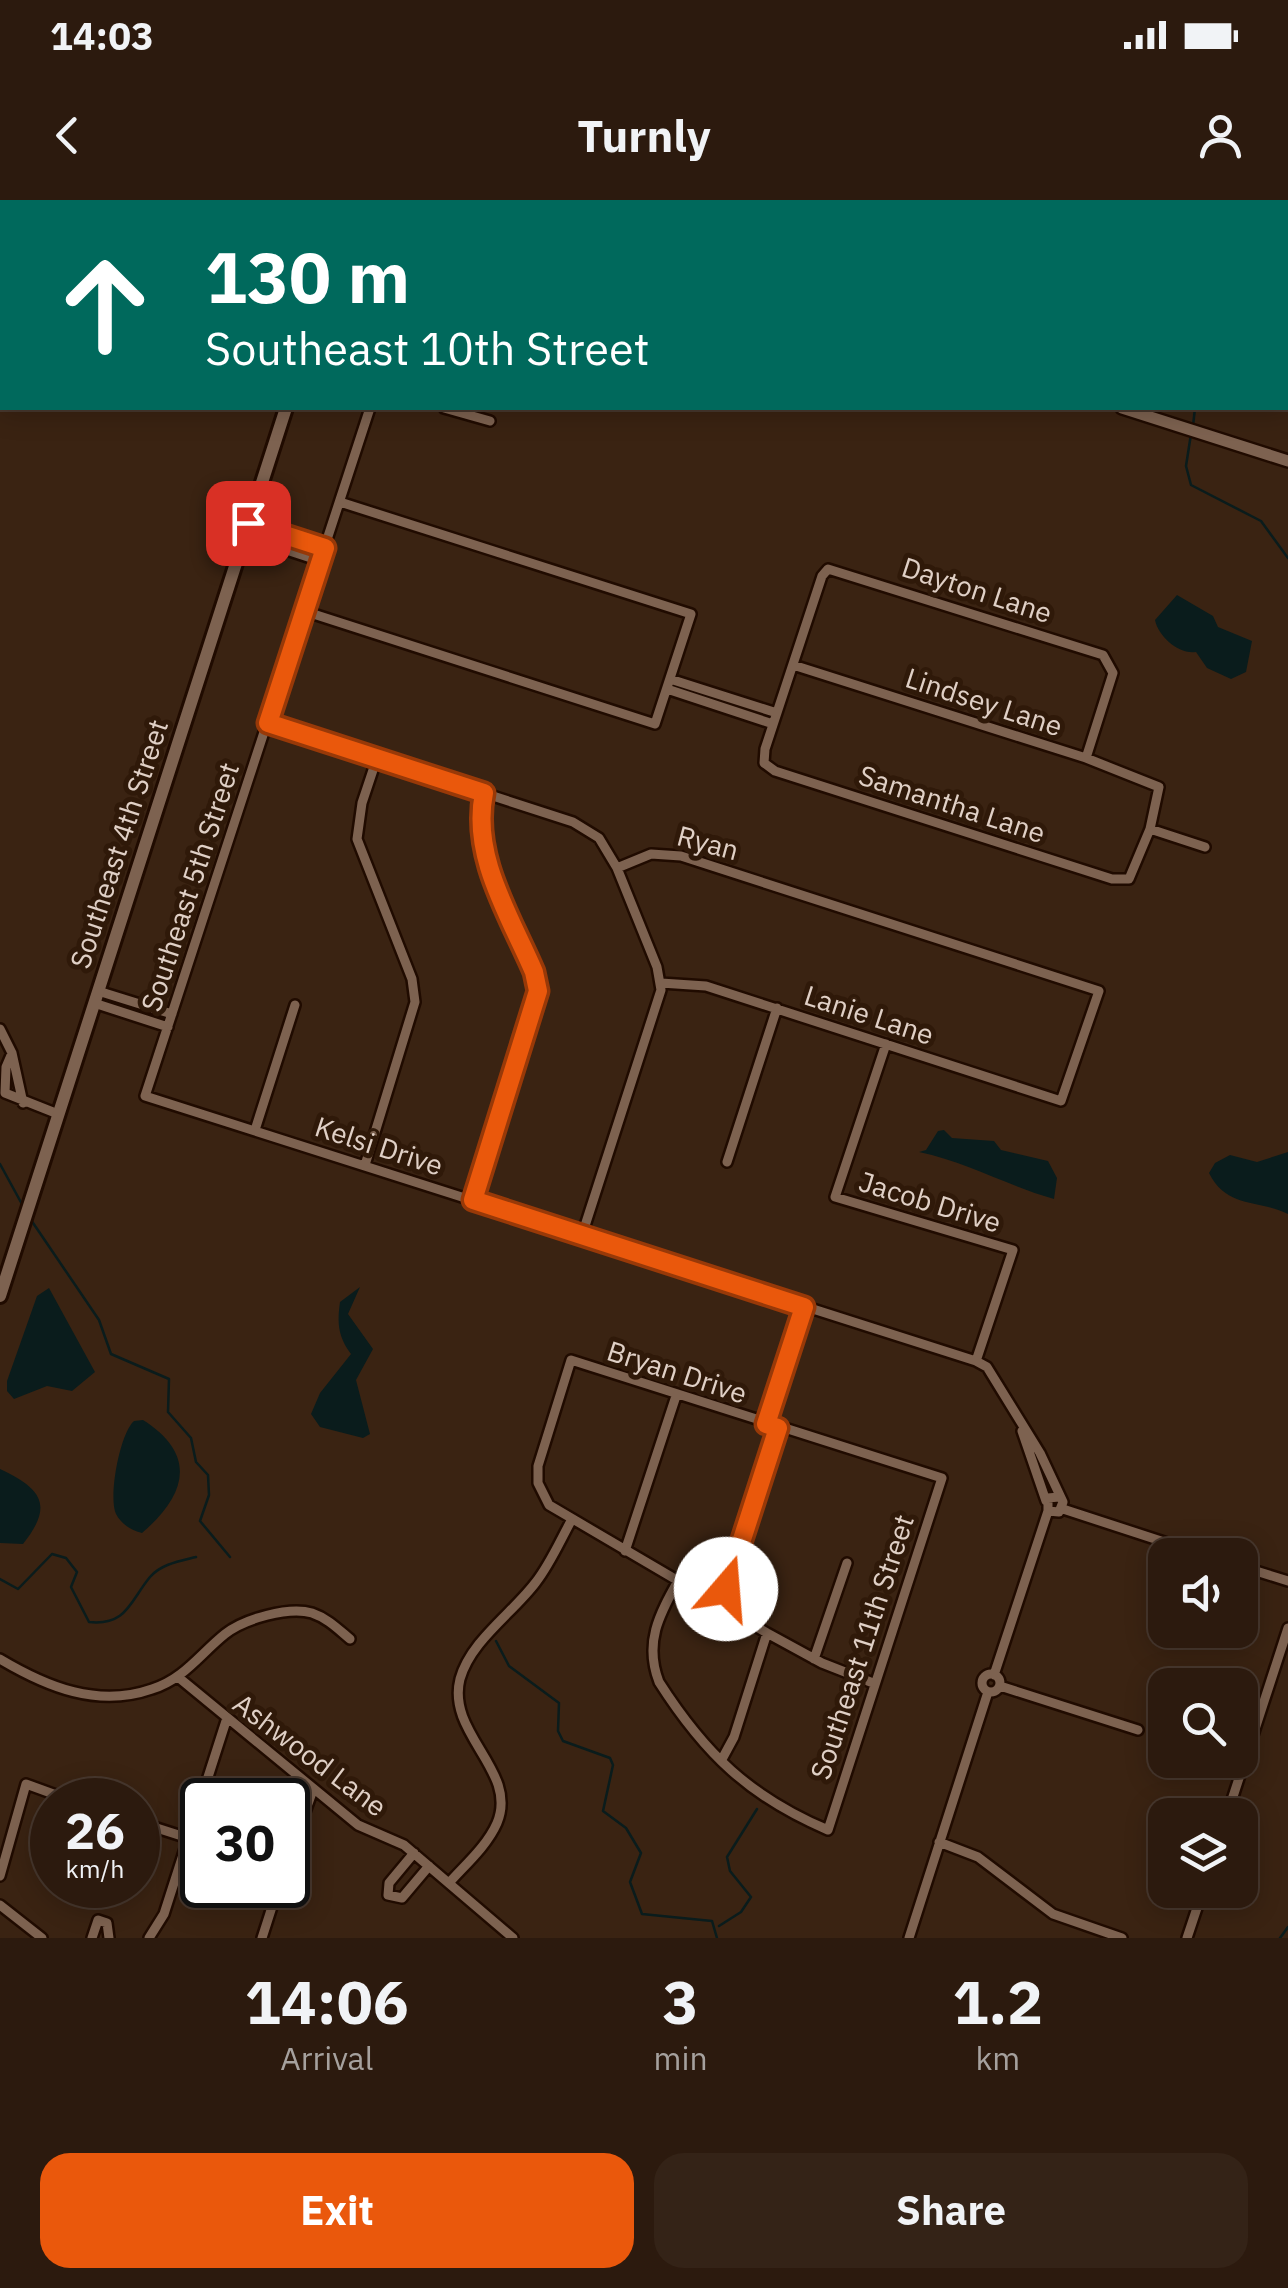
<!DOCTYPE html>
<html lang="en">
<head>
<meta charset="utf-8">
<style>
	:root { --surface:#2c1a0e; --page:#342317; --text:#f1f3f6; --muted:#a6a19e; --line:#48382e; --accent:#ea580c }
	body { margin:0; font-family:"IBM Plex Sans",sans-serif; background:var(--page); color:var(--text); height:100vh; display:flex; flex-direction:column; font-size:38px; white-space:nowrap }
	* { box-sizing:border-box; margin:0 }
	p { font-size:32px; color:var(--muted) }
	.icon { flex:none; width:55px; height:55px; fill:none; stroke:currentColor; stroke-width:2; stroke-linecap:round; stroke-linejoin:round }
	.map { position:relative; height:1738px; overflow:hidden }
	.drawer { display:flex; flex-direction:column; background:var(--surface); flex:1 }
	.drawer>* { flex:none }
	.top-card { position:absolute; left:0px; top:0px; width:1290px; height:210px; box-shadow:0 5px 25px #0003,0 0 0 2px var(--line); background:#00695c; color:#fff; overflow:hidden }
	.tools { position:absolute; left:1148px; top:1338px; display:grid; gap:20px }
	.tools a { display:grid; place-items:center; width:110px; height:110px; border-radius:20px; background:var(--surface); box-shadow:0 5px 25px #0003,0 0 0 2px var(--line); font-size:50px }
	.speed { position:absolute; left:30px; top:1578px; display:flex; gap:20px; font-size:50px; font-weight:700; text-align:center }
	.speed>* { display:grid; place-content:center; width:130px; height:130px; border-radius:50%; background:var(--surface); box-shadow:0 5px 25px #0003,0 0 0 2px var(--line); line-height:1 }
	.speed small { font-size:25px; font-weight:400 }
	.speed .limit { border:5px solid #111; border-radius:15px; background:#fff; color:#111 }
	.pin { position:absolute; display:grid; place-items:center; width:85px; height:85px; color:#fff; margin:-42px; border-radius:20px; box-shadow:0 5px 15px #0006 }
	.me { position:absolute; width:110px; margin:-55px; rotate:18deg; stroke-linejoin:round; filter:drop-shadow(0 0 8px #0008) }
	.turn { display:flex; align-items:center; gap:35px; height:210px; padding:0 40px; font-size:45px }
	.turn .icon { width:130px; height:130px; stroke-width:2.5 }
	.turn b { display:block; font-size:70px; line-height:85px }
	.eta { display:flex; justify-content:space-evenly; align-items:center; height:170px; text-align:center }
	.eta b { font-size:60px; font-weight:700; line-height:70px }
	.action { display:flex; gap:20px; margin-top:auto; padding:20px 40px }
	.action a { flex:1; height:115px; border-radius:30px; background:var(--accent); color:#fff; font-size:40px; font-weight:700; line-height:115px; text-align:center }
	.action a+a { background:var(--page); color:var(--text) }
	.status { display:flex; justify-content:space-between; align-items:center; height:70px; padding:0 50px; background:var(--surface); direction:ltr }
	.status svg { height:28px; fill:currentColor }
	header { display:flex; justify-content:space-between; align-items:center; height:130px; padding:0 40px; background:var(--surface); font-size:45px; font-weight:700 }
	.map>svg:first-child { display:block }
	.water { fill:#0a1c1c }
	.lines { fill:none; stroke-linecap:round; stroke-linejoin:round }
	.stream { stroke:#0a1c1c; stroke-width:2.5 }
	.minor-casing { stroke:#200b00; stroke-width:14 }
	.tertiary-casing { stroke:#200b00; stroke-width:16 }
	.secondary-casing { stroke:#200b00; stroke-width:18 }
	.minor { stroke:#7d6250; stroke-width:9 }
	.tertiary { stroke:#7d6250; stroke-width:11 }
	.secondary { stroke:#7d6250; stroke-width:12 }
	.route-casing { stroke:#983908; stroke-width:25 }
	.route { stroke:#ea580c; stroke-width:18 }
	.labels { text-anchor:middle; stroke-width:10; stroke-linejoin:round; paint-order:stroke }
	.street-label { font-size:28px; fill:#e0d0c6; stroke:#2f1909 }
</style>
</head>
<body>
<div class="status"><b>14:03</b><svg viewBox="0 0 49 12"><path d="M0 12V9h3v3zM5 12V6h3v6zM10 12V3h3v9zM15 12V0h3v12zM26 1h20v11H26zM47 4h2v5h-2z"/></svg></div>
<header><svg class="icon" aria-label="back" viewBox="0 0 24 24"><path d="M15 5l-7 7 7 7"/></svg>Turnly<svg class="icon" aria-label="person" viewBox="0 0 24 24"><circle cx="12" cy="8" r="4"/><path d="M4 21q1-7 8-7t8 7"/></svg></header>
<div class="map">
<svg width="1288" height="1738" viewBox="0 0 1288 1738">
	<rect width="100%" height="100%" fill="#3a2312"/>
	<!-- water -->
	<path class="water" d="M1177,395L1213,416L1218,427L1252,441L1246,472L1231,479L1207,468L1196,452C1179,455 1158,436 1155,420Z
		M944,930L952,938L994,941L1001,950L1048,961L1057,978L1054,999C1006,985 966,962 919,952L926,950L938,931Z
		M1288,952V1014C1258,999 1227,1009 1209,973L1215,963L1230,955L1257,962Z
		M360,1087L348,1114L373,1149L356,1180L370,1234L363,1238L320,1227L311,1214L320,1193L351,1154C338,1137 337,1123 340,1102Z
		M49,1088L95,1172L72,1191L47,1186L14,1199L7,1191V1181L37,1096Z
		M143,1220C200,1256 184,1297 142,1333C131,1330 122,1325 116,1314C108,1297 120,1233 134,1221Z
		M0,1269C42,1289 54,1305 23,1344L0,1343Z"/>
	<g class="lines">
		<!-- stream -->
		<path class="stream" d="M571,0L579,2
			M1193,226L1195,208
			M1191,234L1186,266L1191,285L1261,321L1288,358
			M0,964L23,1006
			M29,1017L99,1120L111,1154L169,1179L168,1212L191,1238L196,1262L208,1275L209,1295L200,1321L230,1357
			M0,1379L18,1389L52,1354L66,1358L77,1372L71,1387L89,1422C127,1426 130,1401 150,1377C161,1364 180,1361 196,1357
			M496,1441L509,1466L559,1503L558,1531L563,1541L610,1558L613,1565L603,1611L626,1628L641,1653L630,1682L642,1714L712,1721L717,1738
			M719,1726L741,1712L751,1697L730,1671L727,1657L757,1609
			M1280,1738L1288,1727"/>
		<defs>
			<path id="minor" d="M1144,2L1145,0
				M370,208L145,896L976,1161L987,1167L1040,1253L1063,1302L1059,1312L1048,1311V1298L1059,1297
				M444,208L490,221
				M248,323L325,348
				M244,336L320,361
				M304,411L655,524L691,414L340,302
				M793,465L1086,558L1159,587L1150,629L1129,679H1112L775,571L764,563L765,549L822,376L828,369L1103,455L1113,473L1086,558
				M670,479L777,513
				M667,489L773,524
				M268,523L573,622L599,638L617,668L651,654L681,656L1099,791L1061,901L706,786L661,783
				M1150,629L1205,647
				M98,791L172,814
				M94,803L168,827
				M0,829L12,853L23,903
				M886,844L835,997L1013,1050L976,1161
				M12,853L6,867L5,893L58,914
				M255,930L295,805
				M727,962L777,808
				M365,965L415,802L412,779L357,639L362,603L377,558
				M473,1000L538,791L483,650L480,624L484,593
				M582,1035L661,790L657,767L617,668
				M766,1224L804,1107
				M1022,1231L1046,1301
				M1063,1309L1204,1355
				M625,1351L676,1196
				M1240,1366L1288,1381
				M678,1381C659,1415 644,1443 659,1482C705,1554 750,1597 828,1630L942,1278L571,1160L538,1266V1283L549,1305L767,1433L822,1463L873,1483
				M721,1405L778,1229
				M0,1459C47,1487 98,1508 152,1489C184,1479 200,1454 225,1434C244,1419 289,1406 312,1413C327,1418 338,1429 350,1439
				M814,1459L847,1363
				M982 1483a9 9 0 1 1 18 0a9 9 0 1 1-18 0Z
				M994,1475L1048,1311
				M178,1477L358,1625L404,1645L513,1738
				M1000,1486L1138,1530
				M721,1561L734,1537L767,1433
				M1227,1615L1288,1428
				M138,1622L188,1638
				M939,1642L978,1657L1053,1714L1122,1738
				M414,1653L389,1683L388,1695L402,1698L429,1666
				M288,1659L313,1590
				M0,1676L26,1584L70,1600
				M449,1683C465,1665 487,1646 497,1623C519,1571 446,1534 460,1479C471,1440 513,1413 536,1382C550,1364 560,1341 571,1321
				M0,1705L42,1738
				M92,1738L98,1720L107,1723L109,1738
				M149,1738L164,1714L226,1521
				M262,1738L279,1685
				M909,1738L988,1492
				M1187,1738L1203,1690"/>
			<path id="tertiary" d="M480,0L487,2
				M1122,208L1288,261"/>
			<path id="secondary" d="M352,2L353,0
				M0,1096L286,208"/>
		</defs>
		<!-- minor casing -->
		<use href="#minor" class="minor-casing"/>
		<!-- tertiary casing -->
		<use href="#tertiary" class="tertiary-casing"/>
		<!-- secondary casing -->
		<use href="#secondary" class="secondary-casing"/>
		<!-- minor -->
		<use href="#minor" class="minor"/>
		<!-- tertiary -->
		<use href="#tertiary" class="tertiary"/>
		<!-- secondary -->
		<use href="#secondary" class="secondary"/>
	</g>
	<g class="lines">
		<defs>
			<path id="route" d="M248,323L325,348L268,523L484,593C471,656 510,716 534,772L538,791L473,1000L804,1107L766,1224L778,1228L726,1389"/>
		</defs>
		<!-- route casing -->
		<use href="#route" class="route-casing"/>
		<!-- route -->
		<use href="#route" class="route"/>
	</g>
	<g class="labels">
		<!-- street labels -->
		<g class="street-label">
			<text transform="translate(977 390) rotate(18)" y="10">Dayton Lane</text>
			<text transform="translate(984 502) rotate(18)" y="10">Lindsey Lane</text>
			<text transform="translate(952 604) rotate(18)" y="10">Samantha Lane</text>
			<text transform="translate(708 643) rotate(15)" y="10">Ryan</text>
			<text transform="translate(119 644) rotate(-72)" y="10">Southeast 4th Street</text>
			<text transform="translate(190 687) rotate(-72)" y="10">Southeast 5th Street</text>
			<text transform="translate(869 815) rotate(18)" y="10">Lanie Lane</text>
			<text transform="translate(379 946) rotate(18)" y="10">Kelsi Drive</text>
			<text transform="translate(930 1002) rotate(17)" y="10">Jacob Drive</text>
			<text transform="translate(677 1172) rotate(18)" y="10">Bryan Drive</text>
			<text transform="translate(862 1447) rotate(-72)" y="10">Southeast 11th Street</text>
			<text transform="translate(310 1555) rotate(37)" y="10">Ashwood Lane</text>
		</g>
	</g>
</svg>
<div class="tools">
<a><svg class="icon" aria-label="sound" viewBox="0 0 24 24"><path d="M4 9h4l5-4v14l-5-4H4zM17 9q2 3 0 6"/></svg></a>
<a><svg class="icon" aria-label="search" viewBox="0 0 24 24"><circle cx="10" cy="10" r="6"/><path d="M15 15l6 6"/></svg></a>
<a><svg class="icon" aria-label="layers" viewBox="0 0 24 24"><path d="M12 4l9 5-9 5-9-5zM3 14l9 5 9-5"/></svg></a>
</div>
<div class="speed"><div>26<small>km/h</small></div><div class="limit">30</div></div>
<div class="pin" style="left:248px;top:323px;background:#d93025"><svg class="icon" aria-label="arrive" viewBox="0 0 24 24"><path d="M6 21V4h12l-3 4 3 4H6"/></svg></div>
<svg class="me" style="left:726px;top:1389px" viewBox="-20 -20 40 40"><circle r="19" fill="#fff"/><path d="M0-13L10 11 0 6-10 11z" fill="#ea580c"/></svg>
<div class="top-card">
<div class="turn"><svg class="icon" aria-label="ahead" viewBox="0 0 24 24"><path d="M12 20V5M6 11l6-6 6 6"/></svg><div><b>130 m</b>Southeast 10th Street</div></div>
</div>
</div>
<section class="drawer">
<div class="eta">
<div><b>14:06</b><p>Arrival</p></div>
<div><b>3</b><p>min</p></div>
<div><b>1.2</b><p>km</p></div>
</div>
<div class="action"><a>Exit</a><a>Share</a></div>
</section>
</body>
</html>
